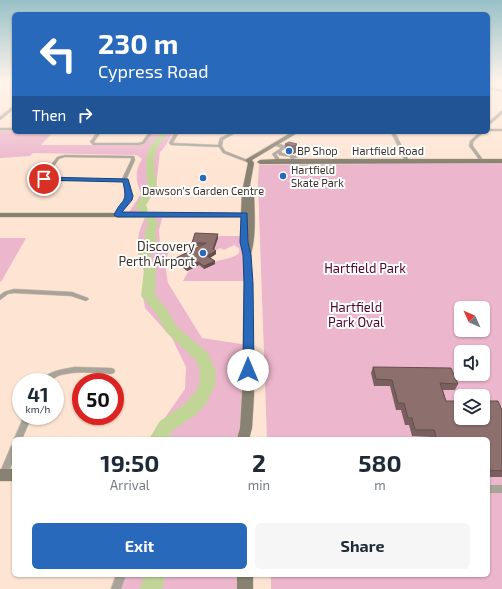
<!DOCTYPE html>
<html lang="en">
<head>
<meta charset="utf-8">
<style>
	:root { --surface:#fff; --page:#f6f6f7; --text:#1f2937; --muted:#747a83; --accent:#2869bb }
	body { margin:0; font-family:"Exo 2",sans-serif; background:var(--page); color:var(--text); height:100vh; display:flex; flex-direction:column; font-size:15px; white-space:nowrap }
	* { box-sizing:border-box; margin:0 }
	p { font-size:13px; color:var(--muted) }
	.icon { flex:none; width:22px; height:22px; fill:none; stroke:currentColor; stroke-width:2; stroke-linecap:round; stroke-linejoin:round }
	.map { position:relative; flex:1; overflow:hidden }
	.drawer { position:absolute; left:12px; top:437px; width:478px; height:140px; display:flex; flex-direction:column; background:var(--surface); border-radius:6px; box-shadow:0 1px 3px #0004 }
	.drawer>* { flex:none }
	.banner { position:absolute; left:12px; top:12px; width:478px; height:122px; border-radius:6px; box-shadow:0 1px 3px #0004; background:#2869bb; color:#fff; overflow:hidden }
	.needle { width:26px; rotate:315deg }
	.buttons { position:absolute; left:454px; top:301px; display:grid; gap:8px }
	.buttons a { display:grid; place-items:center; width:36px; height:36px; border-radius:6px; background:var(--surface); box-shadow:0 1px 3px #0004; font-size:20px }
	.speed { position:absolute; left:12px; top:373px; display:flex; gap:8px; font-size:20px; font-weight:700; text-align:center }
	.speed>* { display:grid; place-content:center; width:52px; height:52px; border-radius:50%; background:var(--surface); box-shadow:0 1px 3px #0004; line-height:1 }
	.speed small { font-size:10px; font-weight:400 }
	.speed .limit { border:6px solid #d22; background:#fff; color:#111 }
	.pin { position:absolute; display:grid; place-items:center; width:34px; height:34px; color:#fff; margin:-17px; border:2px solid #fff; border-radius:50%; box-shadow:0 1px 4px #0007 }
	.me { position:absolute; width:44px; margin:-22px; rotate:0deg; stroke-linejoin:round; filter:drop-shadow(0 0 3px #0008) }
	.turn { display:flex; align-items:center; gap:14px; height:84px; padding:0 20px; font-size:18px }
	.turn .icon { width:52px; height:52px; stroke-width:2.5 }
	.turn b { display:block; font-size:28px; line-height:34px }
	.then { display:flex; align-items:center; height:38px; padding:0 20px; background:#0003; gap:8px; font-size:15px }
	.eta { display:flex; justify-content:space-evenly; align-items:center; height:68px; text-align:center }
	.eta b { font-size:24px; font-weight:700; line-height:28px }
	.primary-button { display:flex; gap:8px; margin-top:auto; padding:8px 20px }
	.primary-button a { flex:1; height:46px; border-radius:6px; background:var(--accent); color:#fff; font-size:16px; font-weight:700; line-height:46px; text-align:center }
	.primary-button a+a { background:var(--page); color:var(--text) }
	.map>svg:first-child { display:block }
	.green { fill:#ecb6cc; fill-rule:evenodd }
	.lines { fill:none; stroke-linecap:round; stroke-linejoin:round }
	.river { fill:#c1d596; fill-rule:evenodd }
	.street-casing { stroke:#d7c1b2; stroke-width:1 }
	.secondary-casing { stroke:#d7c1b2; stroke-width:1 }
	.street { fill:#a8a499; fill-rule:evenodd }
	.secondary { fill:#888272; fill-rule:evenodd }
	.wall { fill:#79605e }
	.shaded-wall { fill:#634e4c }
	.building { fill:#8d706d; stroke:#634e4c }
	.route { fill:#2869bb; stroke:#1a447a }
	.poi-dot { fill:#2869bb; stroke:#fff; stroke-width:1.5 }
	.labels { text-anchor:middle; stroke-width:4; stroke-linejoin:round; paint-order:stroke }
	.far-poi-label { font-size:11px; fill:#3d332c; stroke:#fff; text-anchor:start }
	.far-street-label { font-size:11px; fill:#3d332c; stroke:#fff }
	.poi-label { font-size:13px; fill:#3d332c; stroke:#fff; text-anchor:end }
	.park-label { font-size:13px; fill:#520230; stroke:#fff }
</style>
</head>
<body>
<div class="map">
<svg width="502" height="589" viewBox="0 0 502 589">
	<rect width="100%" height="100%" fill="#fee5d3"/>
	<!-- green -->
	<path class="green" d="M0,130H14V132H53L41,145H143L152,132H174C168,139 167,146 160,152L156,187L138,212H129L141,194C136,179 134,174 142,159L137,155L33,153L30,156L0,158Z
		M502,163V589H271V575H488V439H267L258,183L259,165ZM461,308H483V330H461ZM461,352H483V374H461ZM461,396H483V418H461Z
		M145,217L162,218L159,230L160,245L169,250L165,264L168,283L202,338L248,345L243,439H160L164,419L185,389L186,367L172,338L145,308L142,290L146,275C135,254 135,239 145,217Z
		M195,236H244L248,281H183C185,277 187,273 190,270C199,262 233,260 238,254C240,252 239,250 239,248L234,245L224,250L220,248L213,252Z
		M0,238H26L1,282L0,281Z
		M121,575H245V589H116Z"/>
	<g class="lines">
		<!-- river -->
		<path class="river" d="M162,132H170L162,140L156,151L154,164L157,187L146,205L148,210L147,212H139L136,205L147,187L146,164L148,151L152,143Z
			M150,215L154,216L158,224L155,232L157,240L150,250L151,258L156,269L155,295L166,308L176,326L208,353L216,372L215,385L206,404L194,416L172,431L168,439H149L160,421L182,406L194,394L199,385L200,372L196,360L166,332L156,313L141,296L144,269L139,258L138,250L145,240V232L148,224L145,218Z
			M144,575H166L162,589H140Z"/>
		<defs>
			<path id="street" d="M488,87L502,90V92L488,89Z
				M13,106H14V109L0,120V117Z
				M501,111H502V114L488,126V123Z
				M0,128H14V130H0Z
				M488,129H502V131H488Z
				M97,132H101L94,142L95,143H138L142,142L149,132H153L144,144L138,145H93L90,142Z
				M175,132H179L173,143L218,145L220,138L232,132H237L223,140L222,146L225,151L250,161L247,162L223,153L219,147L171,145L169,143Z
				M391,132H395L409,161L408,162L405,161Z
				M480,132H484L473,142V146L484,161L482,162H481L469,146L470,141Z
				M274,143L302,149L304,155L292,159L290,158L291,157L279,155L278,153L276,154L279,158V161L276,162L275,158L272,154L281,148L274,145ZM286,148L299,151L300,154L295,156L282,153L281,151Z
				M65,155L134,156L135,160L126,180L130,185L131,200L123,208L119,216H115V215L119,206L127,200L126,185L123,181H51L42,179V177L57,157ZM65,157L131,158V160L122,179H51L46,177L59,159Z
				M14,289L72,292L88,298L89,299L86,301L71,296L14,293L8,294L0,300V295L4,292Z
				M75,367L111,368L114,369L115,371L114,373L111,374C96,373 81,371 66,374C58,375 55,378 49,381C46,383 42,382 39,382C47,371 62,369 75,367Z
				M24,416H32L22,439H14Z
				M14,445V459L6,478L3,479L0,478V472L11,446Z
				M488,485H502V493H488Z
				M116,575H126L121,589H111Z"/>
			<path id="secondary" d="M292,132H299L252,160L254,163L250,185L254,187C254,209 257,233 251,254L254,396L252,428L249,439H237L240,428L242,396L244,283L243,255L240,242L241,217H0V213H241L242,192L248,163L245,160Z
				M277,159H502V163L260,164L257,162L260,160Z
				M0,469H14V481H0Z
				M237,575H253V589H237Z"/>
		</defs>
		<!-- street casing -->
		<use href="#street" class="street-casing"/>
		<!-- secondary casing -->
		<use href="#secondary" class="secondary-casing"/>
		<!-- street -->
		<use href="#street" class="street"/>
		<!-- secondary -->
		<use href="#secondary" class="secondary"/>
	</g>
	<!-- wall -->
	<path class="wall" d="M285,144H297V152L293,154L285,152Z
		M218,238L214,250L216,251V254L210,258L215,261V264L204,269L199,265L187,271L175,262L174,259L200,246H192V243Z
		M373,367L458,384L455,390H443L446,401L502,410V477H488V439H431V437L412,436L409,425H405L401,410H396L390,386H374L371,373Z"/>
	<!-- shaded-wall -->
	<path class="shaded-wall" d="M297,144V152L293,154L294,146Z
		M218,234V238L213,252V249Z
		M216,251V254L208,259L207,256Z
		M215,261V264L204,269V266Z
		M198,262L199,265L187,271V268Z"/>
	<!-- building -->
	<path class="building" d="M289,142L297,144L294,146L285,144Z
		M195,233L218,234L213,249L216,251L207,256L215,261L204,266L198,262L187,268L174,259L206,243H192Z
		M373,367L451,368L458,384L440,383L446,401H461V418H483V401H498L502,410V471L488,470V439H437L434,430H415L412,418H408L404,403H398L392,380L376,379Z"/>
	<!-- sky -->
	<linearGradient id="sky" x2="0" y2="1"><stop stop-color="#98c1c7"/><stop offset="0.5" stop-color="#fff3eb"/><stop offset="1" stop-color="#fff3eb" stop-opacity="0"/></linearGradient>
	<rect width="502" height="163" fill="url(#sky)"/>
	<!-- route -->
	<path class="route" d="M44,177L128,179L133,196L132,200L122,212L247,213L248,242L251,255L253,283L254,370L252,373L248,375L244,373L243,370L244,283L243,255L240,242L241,217H117L114,215C122,197 128,205 123,182L42,180L41,179Z"/>
	<!-- markers -->
	<g class="poi-dot">
		<circle cx="289" cy="151" r="4"/>
		<circle cx="283" cy="176" r="4"/>
		<circle cx="203" cy="178" r="4"/>
		<circle cx="203" cy="253" r="4"/>
	</g>
	<g class="labels">
		<!-- far-poi labels -->
		<g class="far-poi-label">
			<text x="297" y="155">BP Shop</text>
			<text x="291" y="174">Hartfield<tspan x="291" dy="13">Skate Park</tspan></text>
			<text x="203" y="195" text-anchor="middle">Dawson's Garden Centre</text>
		</g>
		<!-- far-street labels -->
		<g class="far-street-label">
			<text x="388" y="155">Hartfield Road</text>
		</g>
		<!-- poi labels -->
		<g class="poi-label">
			<text x="195" y="251">Discovery<tspan x="195" dy="15">Perth Airport</tspan></text>
		</g>
		<!-- park labels -->
		<g class="park-label">
			<text x="365" y="273">Hartfield Park</text>
			<text x="356" y="312">Hartfield<tspan x="356" dy="15">Park Oval</tspan></text>
		</g>
	</g>
</svg>
<div class="buttons">
<a><svg class="needle" viewBox="-14 -14 28 28"><path d="M0-13l5 13h-10z" fill="#e53935"/><path d="M0 13l5-13h-10z" fill="#747a83"/></svg></a>
<a><svg class="icon" aria-label="sound" viewBox="0 0 24 24"><path d="M4 9h4l5-4v14l-5-4H4zM17 9q2 3 0 6"/></svg></a>
<a><svg class="icon" aria-label="layers" viewBox="0 0 24 24"><path d="M12 4l9 5-9 5-9-5zM3 14l9 5 9-5"/></svg></a>
</div>
<div class="speed"><div>41<small>km/h</small></div><div class="limit">50</div></div>
<div class="pin" style="left:44px;top:179px;background:#d93025"><svg class="icon" aria-label="arrive" viewBox="0 0 24 24"><path d="M6 21V4h12l-3 4 3 4H6"/></svg></div>
<svg class="me" style="left:248px;top:370px" viewBox="-20 -20 40 40"><circle r="19" fill="#fff"/><path d="M0-13L10 11 0 6-10 11z" fill="#2869bb"/></svg>
<div class="banner">
<div class="turn"><svg class="icon" aria-label="left" viewBox="0 0 24 24"><path d="M17 20v-9H6M10 6l-5 5 5 5"/></svg><div><b>230 m</b>Cypress Road</div></div>
<div class="then">Then<svg class="icon" aria-label="right" viewBox="0 0 24 24"><path d="M7 20v-9h11M14 6l5 5-5 5"/></svg></div>
</div>
<section class="drawer">
<div class="eta">
<div><b>19:50</b><p>Arrival</p></div>
<div><b>2</b><p>min</p></div>
<div><b>580</b><p>m</p></div>
</div>
<div class="primary-button"><a>Exit</a><a>Share</a></div>
</section>
</div>
</body>
</html>
